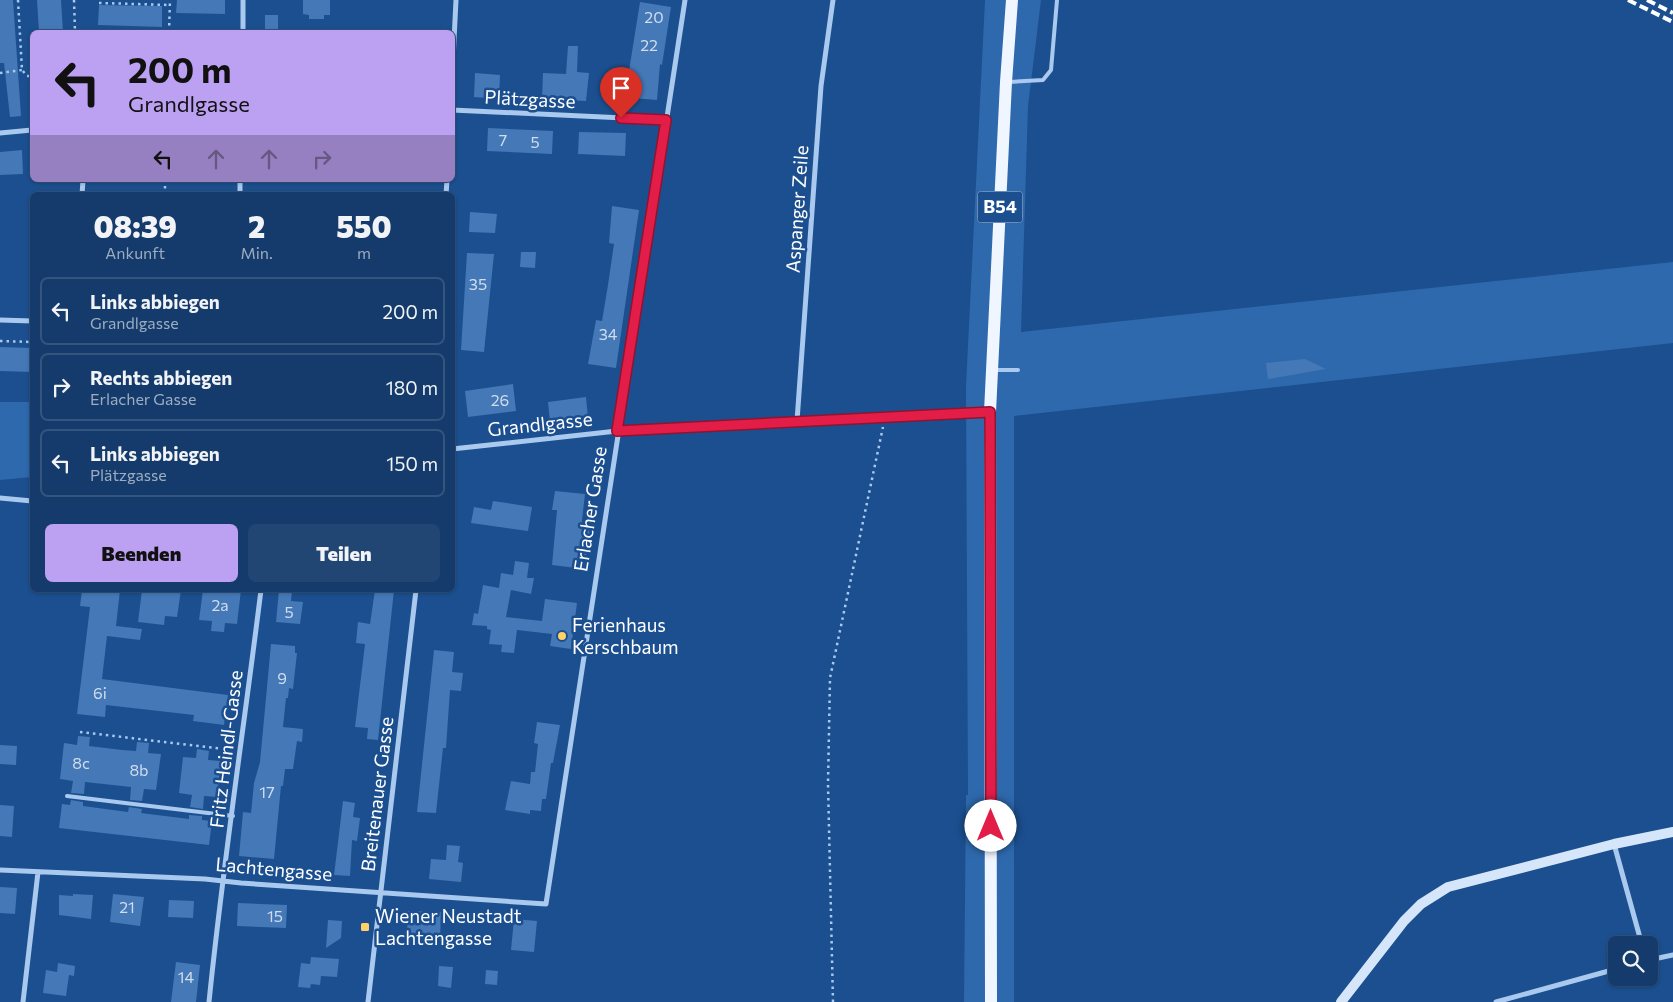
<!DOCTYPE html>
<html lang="de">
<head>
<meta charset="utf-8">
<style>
	:root { --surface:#143b6b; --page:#214673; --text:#f1f3f6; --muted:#9dadc1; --line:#33557e; --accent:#bca0f2 }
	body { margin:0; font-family:Commissioner,sans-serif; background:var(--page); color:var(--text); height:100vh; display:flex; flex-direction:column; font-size:19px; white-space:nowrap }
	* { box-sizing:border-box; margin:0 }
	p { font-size:16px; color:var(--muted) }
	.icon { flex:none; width:28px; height:28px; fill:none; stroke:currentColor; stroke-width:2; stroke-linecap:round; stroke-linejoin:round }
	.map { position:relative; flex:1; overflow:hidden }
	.drawer { position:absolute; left:30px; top:192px; width:425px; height:400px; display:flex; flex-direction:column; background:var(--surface); border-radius:8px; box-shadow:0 1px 4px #0004,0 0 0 1px var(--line) }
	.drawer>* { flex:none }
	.top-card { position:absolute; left:30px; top:30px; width:425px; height:152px; border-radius:8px; box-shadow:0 1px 4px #0004,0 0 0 1px var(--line); background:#bca0f2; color:#111; overflow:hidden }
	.controls { position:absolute; left:1608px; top:936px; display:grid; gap:10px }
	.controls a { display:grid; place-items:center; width:50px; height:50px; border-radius:8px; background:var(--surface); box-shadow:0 1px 4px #0004,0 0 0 1px var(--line); font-size:25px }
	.pin { position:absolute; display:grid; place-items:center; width:42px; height:42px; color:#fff; margin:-51px -21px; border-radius:50% 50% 50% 0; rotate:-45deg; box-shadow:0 0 5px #0007 }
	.pin .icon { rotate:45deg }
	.me { position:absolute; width:55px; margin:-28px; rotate:0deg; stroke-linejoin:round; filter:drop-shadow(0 0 4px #0008) }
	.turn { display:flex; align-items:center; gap:18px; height:105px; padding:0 15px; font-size:22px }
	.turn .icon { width:65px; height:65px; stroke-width:2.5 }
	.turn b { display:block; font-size:35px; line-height:42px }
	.lanes { display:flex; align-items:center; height:48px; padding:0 15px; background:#0003; justify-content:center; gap:25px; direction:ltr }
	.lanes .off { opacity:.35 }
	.eta { display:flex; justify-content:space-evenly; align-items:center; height:85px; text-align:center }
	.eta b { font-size:30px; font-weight:800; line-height:35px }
	.action { display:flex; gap:10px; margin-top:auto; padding:10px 15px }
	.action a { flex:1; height:58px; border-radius:8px; background:var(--accent); color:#111; font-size:20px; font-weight:800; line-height:58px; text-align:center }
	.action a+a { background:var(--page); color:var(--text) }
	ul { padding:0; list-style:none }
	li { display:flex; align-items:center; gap:15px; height:68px; margin:0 10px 8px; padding:0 5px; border:2px solid var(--line); border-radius:8px }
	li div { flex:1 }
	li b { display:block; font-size:19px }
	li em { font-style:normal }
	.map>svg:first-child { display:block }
	.green { fill:#2e69ad }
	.building { fill:#4478b7 }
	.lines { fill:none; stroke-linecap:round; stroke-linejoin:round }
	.path { stroke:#a9c9ee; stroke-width:2.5; stroke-dasharray:2.5 4; stroke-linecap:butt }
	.lane { stroke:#a9c9ee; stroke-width:4 }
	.street { stroke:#a9c9ee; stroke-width:5 }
	.secondary { stroke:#d6e6fa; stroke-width:10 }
	.primary { stroke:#f0f6ff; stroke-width:12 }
	.rail { stroke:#fff; stroke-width:4; stroke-dasharray:9 4; stroke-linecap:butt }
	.route-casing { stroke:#92132f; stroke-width:12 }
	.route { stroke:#e11d48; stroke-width:9 }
	.poi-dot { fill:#ffd166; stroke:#1b4f8f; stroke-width:2 }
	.labels { text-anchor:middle; stroke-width:5; stroke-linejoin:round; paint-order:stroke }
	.number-label { font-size:16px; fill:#d0dded }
	.shield { fill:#1b4f8f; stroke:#bbcadd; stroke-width:1 }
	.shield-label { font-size:18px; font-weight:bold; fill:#fff }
	.street-label { font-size:19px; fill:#fff; stroke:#1b4f8f }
	.poi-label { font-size:19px; fill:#fff; stroke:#1b4f8f; text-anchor:start }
</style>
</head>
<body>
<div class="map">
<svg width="1673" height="1002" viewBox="0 0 1673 1002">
	<rect width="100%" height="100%" fill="#1b4f8f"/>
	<!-- green -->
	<path class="green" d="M985,0H1041L1028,106L1021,332L1673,262V343L1014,416V1002H964L966,795H968L966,386Z
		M0,402H32V477L0,480Z"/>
	<!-- building -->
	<path class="building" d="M0,0H13L21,116L10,117L4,63H0Z
		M37,0H61L63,32H39Z
		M177,0H225V14L176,13Z
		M303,0H330V15H324V19H309V15L303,14Z
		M640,2L671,7L662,65L660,64L657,100L621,97L623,76L628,77Z
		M99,5L162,6V27L98,25Z
		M265,15H278V32H265Z
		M568,46H578L577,72L589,73L586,101L542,99L543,73L566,74Z
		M475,73L500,75L499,99L474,97Z
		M488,128L553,131L552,154L487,151Z
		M579,132L626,133L625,156L578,154Z
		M22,150L23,174L0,175V152Z
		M612,206L639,210L616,368L588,364L596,320L602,321L608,285L614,244L609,243Z
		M470,212L497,214L495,233L469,232Z
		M521,252H536L535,268L520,267Z
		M467,253L494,254L484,352L461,350Z
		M0,347L32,348V372L0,371Z
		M1305,359L1326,369L1268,379L1266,363Z
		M513,384L516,411L468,417L465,391Z
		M586,397L588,418L550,422L548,402Z
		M555,491L585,494L581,529L590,530L584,569L552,565L557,510H552Z
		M493,501L532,507L528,531L471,523L474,507L491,510Z
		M515,561L529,563L527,578H534L531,594L511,590L506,617L542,621L545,599L577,603L571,649L550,646L552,634L517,630L514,653L501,652L502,645L489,644L491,630L487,629V626L472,625L474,613L478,614L483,585L499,588L501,573L513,575Z
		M82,590H120L116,626L142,629L140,640L107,636L102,679L228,695L224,725L193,721L194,715L106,705L105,717L77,714L90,607L80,606Z
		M142,590H181L177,617L165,616L164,625L138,622Z
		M203,590H241L237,624L225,623L224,632L211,631L212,621L199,620Z
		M279,590L292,591L291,601L303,602L300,624L276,622Z
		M375,590H394L378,740L367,739L368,728L355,727L365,644L356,643L358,622L370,624Z
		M271,644L295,646V653H297L293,689L289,688L288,698H286L283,727L303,729L302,742L297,741L293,769H285L283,786H281L274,859L239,856L243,812L251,813L254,783L260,762Z
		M434,650L454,652L452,672L463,673L461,691L450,690L446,748H443L436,813L417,812Z
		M537,722L560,725L553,763H551L546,799H542L541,811L530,810V814L505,810L511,781L530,784L531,772H535L538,744L534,743Z
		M78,736L90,737L89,746L122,750L136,751L137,742L149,743L148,753L161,754L156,790L144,789L142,801L130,800L131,787L85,782L84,794L71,793L73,781L60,779L64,743L77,745Z
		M0,745L17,746L16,765L0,764Z
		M197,749L209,751L208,760L221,761L217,797L204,796L203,809L190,807L192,795L179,793L183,757L196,758Z
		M71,800L83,802V806L128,812L129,807L142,809L141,813L189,819V815L202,816V820L212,821L209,845L59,828L62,804L70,805Z
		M343,801L355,803L353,817L360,818L357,841L352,840L350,876L334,875Z
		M0,805L14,806L12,837L0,836Z
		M447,845L460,846L458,862L463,863L461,882L429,879L431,859L446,860Z
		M0,887L17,888L15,914L0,913Z
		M73,894L93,895L91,919L59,915V895L73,896Z
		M113,894L144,897L140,926L110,922Z
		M169,900L194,901L193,918L168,917Z
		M238,903L287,905L286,928L237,926Z
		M408,911L441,912L440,941L419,940V936L407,935Z
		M514,919L537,921L534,952L511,950Z
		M328,920L342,921L341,938L326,948Z
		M311,957L339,959L337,977L321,976L320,985L311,984L310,988L298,987L301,963L310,964Z
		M176,962L200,965L196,1002H171Z
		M58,963L75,966L74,976L69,975L66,996L43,993L46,970L57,972Z
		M439,966L453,967L451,988L438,986Z
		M486,970L498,971L497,985L485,984Z"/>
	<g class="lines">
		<!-- path -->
		<path class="path" d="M18,0L22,70L27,76H32
			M74,0L75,32
			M99,3L170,5
			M169,32L170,0
			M0,73L22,70
			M165,195V180
			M0,341L32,342
			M80,732L232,750
			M833,1002L828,784L830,678L883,427"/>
		<!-- lane -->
		<path class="lane" d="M1009,82L1043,80L1051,70L1057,0
			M995,370H1018
			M67,796L233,816"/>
		<!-- street -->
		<path class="street" d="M243,32V0
			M452,81L456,0
			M452,110L666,120
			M0,133L32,130
			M82,195L83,180
			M240,195V180
			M446,195L447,180
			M0,320L32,321
			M797,421L821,86L833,0
			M452,449L617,431L990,412
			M0,498L32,501
			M1614,844L1642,945
			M0,870L205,879L241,883L546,904L685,0
			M1649,960L1673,955
			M23,1002L38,872
			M209,1002C223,864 244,727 261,590
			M368,1002L416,590
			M1496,1002L1616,969"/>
		<!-- secondary -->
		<path class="secondary" d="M1341,1002L1404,921L1421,904L1448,887L1614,844L1673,832"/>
		<!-- primary -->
		<path class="primary" d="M991,1002L990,412L1006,82L1012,0"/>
		<!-- rail -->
		<path class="rail" d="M1628,0L1673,22
			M1647,0L1673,13"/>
	</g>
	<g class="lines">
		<defs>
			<path id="route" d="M621,118L666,120L617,431L990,412L991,826"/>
		</defs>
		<!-- route casing -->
		<use href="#route" class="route-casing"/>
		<!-- route -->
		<use href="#route" class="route"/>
	</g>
	<!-- markers -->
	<g class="poi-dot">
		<circle cx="562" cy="636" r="5"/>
		<rect x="360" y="922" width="10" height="10" rx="2.5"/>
	</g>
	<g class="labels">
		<!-- number labels -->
		<g class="number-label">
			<text x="654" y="23">20</text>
			<text x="649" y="51">22</text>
			<text x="503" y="146">7</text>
			<text x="535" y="148">5</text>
			<text x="478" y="290">35</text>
			<text x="608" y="340">34</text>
			<text x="500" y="406">26</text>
			<text x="220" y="611">2a</text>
			<text x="289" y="618">5</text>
			<text x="282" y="684">9</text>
			<text x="100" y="699">6i</text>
			<text x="81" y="769">8c</text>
			<text x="139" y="776">8b</text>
			<text x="267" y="798">17</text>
			<text x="127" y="913">21</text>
			<text x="275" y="922">15</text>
			<text x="186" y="983">14</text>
		</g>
		<!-- shield labels -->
		<rect class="shield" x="977.5" y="191.5" width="45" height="31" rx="4"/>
		<g class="shield-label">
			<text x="1000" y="213">B54</text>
		</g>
		<!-- street labels -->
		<g class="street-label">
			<text transform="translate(530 99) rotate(3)" y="7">Plätzgasse</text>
			<text transform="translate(797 209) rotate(-86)" y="7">Aspanger Zeile</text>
			<text transform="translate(540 424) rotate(-6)" y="7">Grandlgasse</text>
			<text transform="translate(590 509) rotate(-81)" y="7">Erlacher Gasse</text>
			<text transform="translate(226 749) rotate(-83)" y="7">Fritz Heindl-Gasse</text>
			<text transform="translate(377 794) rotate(-83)" y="7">Breitenauer Gasse</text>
			<text transform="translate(274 869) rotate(5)" y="7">Lachtengasse</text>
		</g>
		<!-- poi labels -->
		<g class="poi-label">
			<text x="572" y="632">Ferienhaus<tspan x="572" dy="22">Kerschbaum</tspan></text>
			<text x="375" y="923">Wiener Neustadt<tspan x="375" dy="22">Lachtengasse</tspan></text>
		</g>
	</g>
</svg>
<div class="controls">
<a><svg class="icon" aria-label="search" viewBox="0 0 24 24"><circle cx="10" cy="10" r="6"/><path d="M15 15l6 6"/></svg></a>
</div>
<div class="pin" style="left:621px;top:118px;background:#d93025"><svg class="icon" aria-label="arrive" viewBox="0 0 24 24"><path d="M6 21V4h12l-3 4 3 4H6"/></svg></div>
<svg class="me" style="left:991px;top:826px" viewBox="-20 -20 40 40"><circle r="19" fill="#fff"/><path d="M0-13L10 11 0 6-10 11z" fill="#e11d48"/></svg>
<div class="top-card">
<div class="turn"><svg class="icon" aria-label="left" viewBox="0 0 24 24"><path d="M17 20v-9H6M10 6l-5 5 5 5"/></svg><div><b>200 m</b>Grandlgasse</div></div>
<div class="lanes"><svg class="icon" aria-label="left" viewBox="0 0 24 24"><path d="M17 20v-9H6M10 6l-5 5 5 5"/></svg><svg class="icon off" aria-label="ahead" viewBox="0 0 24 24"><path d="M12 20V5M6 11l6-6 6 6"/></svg><svg class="icon off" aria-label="ahead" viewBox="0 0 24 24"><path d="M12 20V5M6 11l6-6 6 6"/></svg><svg class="icon off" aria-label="right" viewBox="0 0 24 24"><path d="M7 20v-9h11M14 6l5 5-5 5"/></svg></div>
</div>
<section class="drawer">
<div class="eta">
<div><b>08:39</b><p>Ankunft</p></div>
<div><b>2</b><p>Min.</p></div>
<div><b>550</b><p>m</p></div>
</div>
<ul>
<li><svg class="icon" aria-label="left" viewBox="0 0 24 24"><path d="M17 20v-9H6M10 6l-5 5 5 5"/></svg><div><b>Links abbiegen</b><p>Grandlgasse</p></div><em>200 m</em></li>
<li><svg class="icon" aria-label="right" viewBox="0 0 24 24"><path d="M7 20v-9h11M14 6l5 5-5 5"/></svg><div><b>Rechts abbiegen</b><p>Erlacher Gasse</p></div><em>180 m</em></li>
<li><svg class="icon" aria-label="left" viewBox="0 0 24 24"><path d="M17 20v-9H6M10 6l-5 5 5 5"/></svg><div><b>Links abbiegen</b><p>Plätzgasse</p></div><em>150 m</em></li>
</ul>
<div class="action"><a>Beenden</a><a>Teilen</a></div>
</section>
</div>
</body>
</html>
